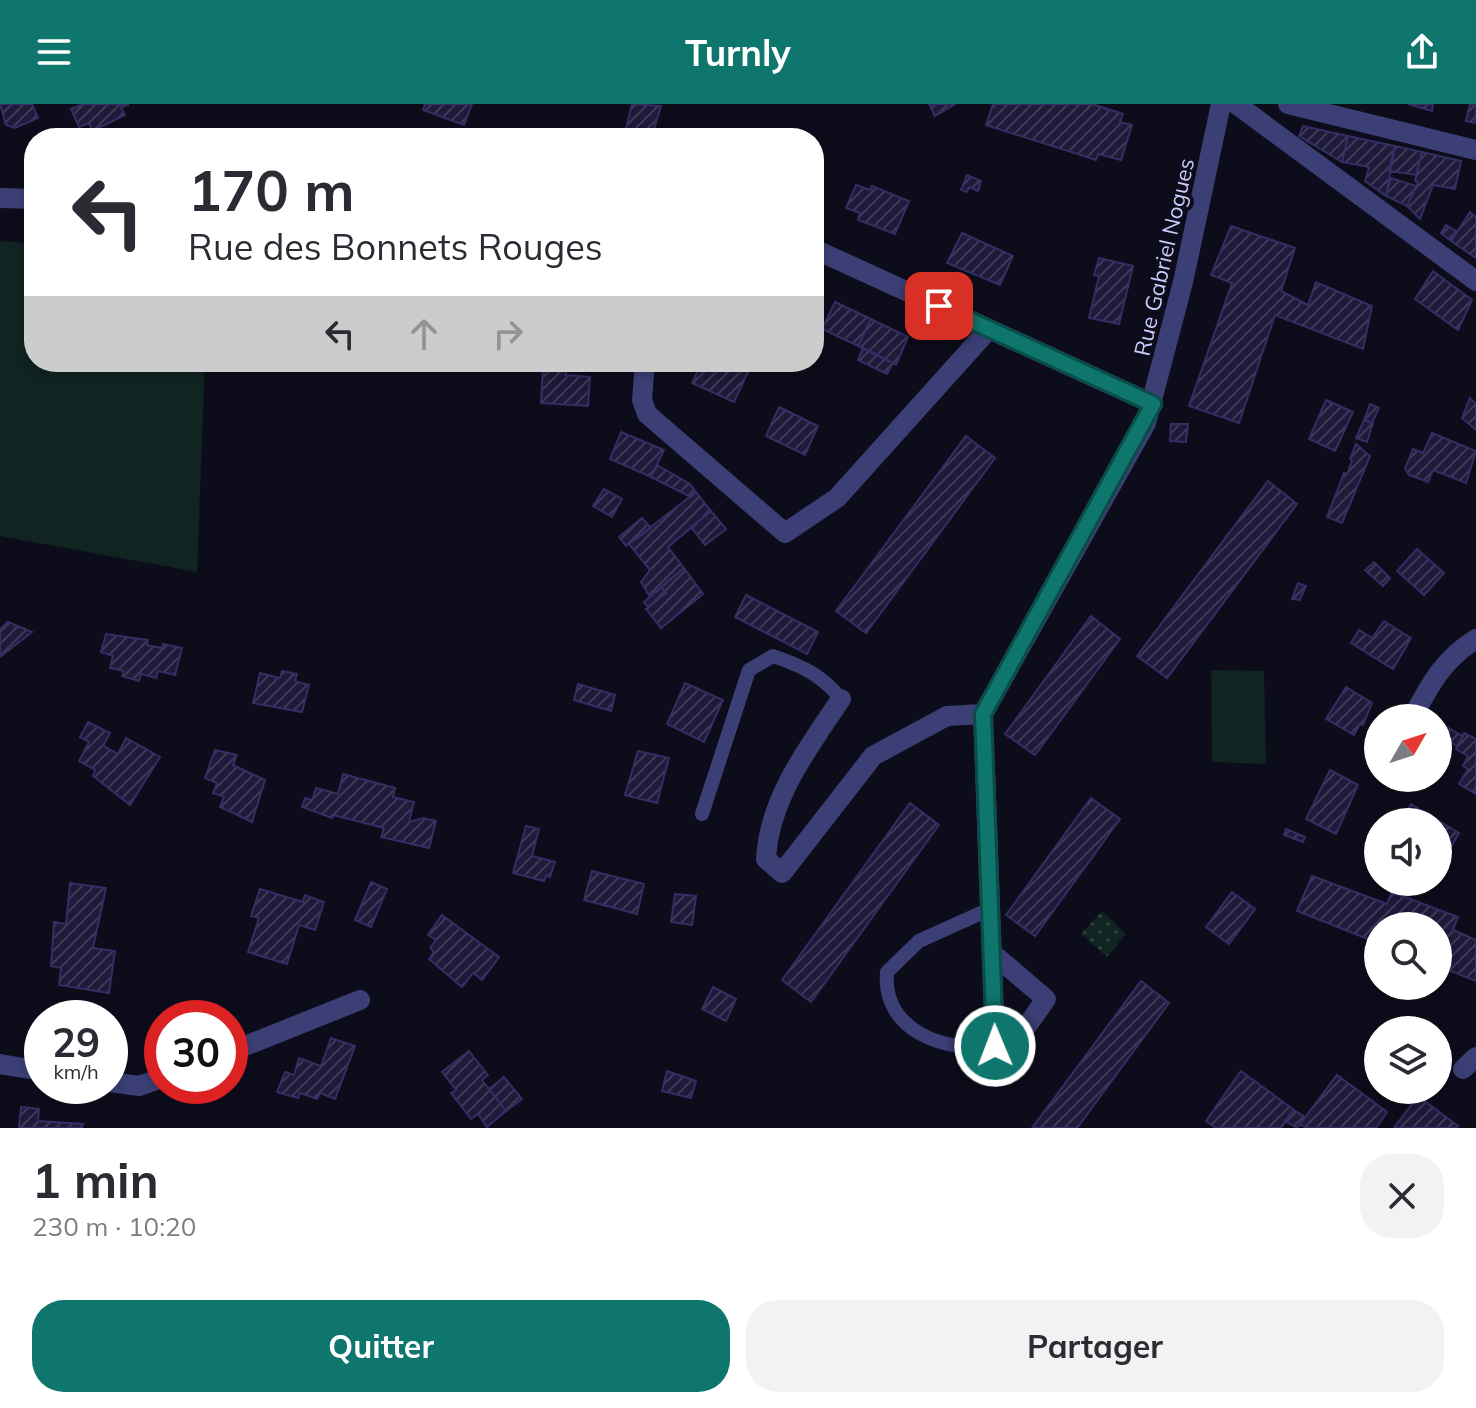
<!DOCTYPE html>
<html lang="fr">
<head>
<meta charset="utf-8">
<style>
	:root { --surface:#fff; --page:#f2f2f3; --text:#2b2b33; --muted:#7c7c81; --accent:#0f766e }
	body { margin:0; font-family:Mulish,sans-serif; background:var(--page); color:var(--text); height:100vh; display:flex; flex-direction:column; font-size:30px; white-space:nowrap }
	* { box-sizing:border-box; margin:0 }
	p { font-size:26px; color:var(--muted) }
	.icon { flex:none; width:44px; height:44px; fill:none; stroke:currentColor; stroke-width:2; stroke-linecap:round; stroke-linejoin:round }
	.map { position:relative; height:1024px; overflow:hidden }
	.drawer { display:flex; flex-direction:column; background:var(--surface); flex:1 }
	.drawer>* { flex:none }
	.hud { position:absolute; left:24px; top:24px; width:800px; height:244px; border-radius:32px; box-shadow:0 4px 12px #0003; background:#fff; color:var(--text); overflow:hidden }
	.needle { width:52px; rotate:51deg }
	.controls { position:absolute; left:1364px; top:600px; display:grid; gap:16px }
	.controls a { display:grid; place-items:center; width:88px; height:88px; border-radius:50%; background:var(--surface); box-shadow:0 4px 12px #0003; font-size:40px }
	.speed { position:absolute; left:24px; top:896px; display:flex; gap:16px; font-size:40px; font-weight:700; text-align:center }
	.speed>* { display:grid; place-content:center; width:104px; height:104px; border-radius:50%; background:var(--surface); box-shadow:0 4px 12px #0003; line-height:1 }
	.speed small { font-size:20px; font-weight:400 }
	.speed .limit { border:12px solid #d22; background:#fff; color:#111 }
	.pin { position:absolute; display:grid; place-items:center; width:68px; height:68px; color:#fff; margin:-34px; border-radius:16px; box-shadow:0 4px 12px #0006 }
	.me { position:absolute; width:88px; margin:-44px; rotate:359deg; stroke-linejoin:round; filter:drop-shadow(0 0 6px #0008) }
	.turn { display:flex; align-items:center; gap:28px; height:168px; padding:0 32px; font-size:36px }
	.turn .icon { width:104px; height:104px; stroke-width:2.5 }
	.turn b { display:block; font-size:56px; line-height:68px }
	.lanes { display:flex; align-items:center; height:76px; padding:0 32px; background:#0003; justify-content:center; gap:40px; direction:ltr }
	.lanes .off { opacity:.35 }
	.round { display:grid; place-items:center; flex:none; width:84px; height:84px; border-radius:32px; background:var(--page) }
	.summary { display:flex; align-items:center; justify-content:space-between; height:136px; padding:0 32px }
	h1 { font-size:48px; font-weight:700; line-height:60px }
	.button { display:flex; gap:16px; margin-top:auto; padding:16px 32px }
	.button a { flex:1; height:92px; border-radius:32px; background:var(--accent); color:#fff; font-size:32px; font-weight:700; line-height:92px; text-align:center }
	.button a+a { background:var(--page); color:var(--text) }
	header { display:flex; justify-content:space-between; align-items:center; height:104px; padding:0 32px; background:var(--accent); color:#fff; font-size:36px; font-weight:700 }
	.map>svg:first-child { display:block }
	.grass { fill:url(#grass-dots) }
	.garden { fill:#102421 }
	.building { fill:url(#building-hatch); stroke:#342e64; stroke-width:2 }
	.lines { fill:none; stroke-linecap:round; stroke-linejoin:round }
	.lane { stroke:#3b3f76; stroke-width:14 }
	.street { stroke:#3b3f76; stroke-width:20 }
	.route-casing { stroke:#0a4d48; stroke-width:20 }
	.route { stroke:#0f766e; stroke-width:14 }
	.labels { text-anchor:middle; stroke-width:8; stroke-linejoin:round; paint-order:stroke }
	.street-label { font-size:22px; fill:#cbcafb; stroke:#0d0c1b }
</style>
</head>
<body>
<header><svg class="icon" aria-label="menu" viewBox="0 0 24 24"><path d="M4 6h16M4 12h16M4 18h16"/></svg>Turnly<svg class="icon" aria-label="share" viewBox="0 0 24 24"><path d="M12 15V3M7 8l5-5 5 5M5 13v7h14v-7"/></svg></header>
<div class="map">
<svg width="1476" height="1024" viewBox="0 0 1476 1024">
	<defs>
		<pattern id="grass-dots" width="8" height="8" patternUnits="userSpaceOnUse" patternTransform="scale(2)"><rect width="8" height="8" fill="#102421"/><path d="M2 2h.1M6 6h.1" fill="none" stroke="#314242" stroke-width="1.8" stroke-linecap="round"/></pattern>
		<pattern id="building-hatch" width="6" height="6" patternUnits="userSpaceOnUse" patternTransform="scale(2)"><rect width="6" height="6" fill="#1d1a3a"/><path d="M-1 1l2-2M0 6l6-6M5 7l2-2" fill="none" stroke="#3c3a57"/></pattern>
	</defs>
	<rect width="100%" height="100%" fill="#0d0c1b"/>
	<!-- grass -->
	<path class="grass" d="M1102,807L1126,830L1107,853L1081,830Z"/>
	<!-- garden -->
	<path class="garden" d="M0,137L34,139V258H205L197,468L0,432Z
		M1211,566L1264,567L1266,660L1212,658Z"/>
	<!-- building -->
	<path class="building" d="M0,0H32L38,14L15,24L6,21Z
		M83,0H128V1L121,3L125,11L92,27L89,19L79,23L71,5Z
		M425,0H472L464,21L423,6Z
		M632,0L661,2L652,32L626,24Z
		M929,0H955L935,12Z
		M993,0H1092L1123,10L1120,18L1132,21L1121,56L1098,50L1096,56L986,21Z
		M1408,0H1433L1432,7Z
		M1470,0H1476V19L1466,17Z
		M1303,22L1348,32L1342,58L1299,32Z
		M1348,32L1395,42L1386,92L1365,77L1369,63L1342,58Z
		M1395,42L1422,48L1416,71L1389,67Z
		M1422,48L1461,57L1455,85L1433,81L1420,115L1407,102L1418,78L1415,77Z
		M967,71L981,77L978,87L969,83L967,88L961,86Z
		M1391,74L1416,82L1407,102L1386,92Z
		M856,81L870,86L872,82L909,97L895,130L858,116L860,109L846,104Z
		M1470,108L1476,113V154L1451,137Z
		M1446,121L1456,127L1451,137L1441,129Z
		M1231,122L1295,144L1281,187L1308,201L1316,178L1372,202L1363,245L1275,211L1239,319L1189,302L1232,179L1211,171Z
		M962,129L1013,152L1000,181L947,159Z
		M1099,154L1133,162L1119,220L1089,214L1099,172L1094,171Z
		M1433,167L1472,196L1458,226L1415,195Z
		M835,198L871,215L858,242L822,225Z
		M871,215L908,233L896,261L858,242Z
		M863,244L893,259L887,270L858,256Z
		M543,258L566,260V271L590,273L588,302L541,299Z
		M702,258H732L749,266L734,298L692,279Z
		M1470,294L1476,300V326L1462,314Z
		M1326,296L1353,308L1335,347L1309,335Z
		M1370,300L1379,304L1372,319L1364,316Z
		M779,303L818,322L805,351L766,332Z
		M1364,316L1373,319L1367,338L1356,334Z
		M1171,320H1188L1186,338L1170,337Z
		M621,328L664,346L651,373L610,355Z
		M1432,329L1476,347L1466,379L1433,366L1428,378L1409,371L1405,365L1413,345L1423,349Z
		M966,332L995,354L866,529L836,507Z
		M1356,340L1370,352L1342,419L1327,413L1344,369L1347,370L1352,357L1350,355Z
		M657,361L690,380L696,388L691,393L651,373Z
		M1268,377L1297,400L1167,574L1137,552Z
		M604,385L622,395L612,413L593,402Z
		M696,388L711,407L668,443L684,464L650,493L641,478L650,466L629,440Z
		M711,407L726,425L705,441L691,423Z
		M642,414L651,424L626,442L619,433Z
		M1417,445L1444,469L1424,491L1397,467Z
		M1374,458L1390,474L1383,482L1365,466Z
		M684,464L703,490L661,524L646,505L666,489L661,483Z
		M1298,479L1306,482L1300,496L1292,495Z
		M661,483L666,489L648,503L644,498Z
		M746,491L818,528L807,550L735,513Z
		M1091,512L1120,535L1035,651L1005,630Z
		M1384,517L1411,534L1393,565L1351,539L1359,526L1372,534Z
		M8,518L32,528L0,553V525Z
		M106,530L148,536L147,541L162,544L163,540L182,544L175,571L158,567L156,574L141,570L139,577L122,572L124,567L110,564L113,552L101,548Z
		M282,567L297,570L295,577L309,581L302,608L253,599L260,569L280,574Z
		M685,579L723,596L704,638L667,620Z
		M578,580L615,591L611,607L574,596Z
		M1346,583L1372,599L1363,621L1360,620L1354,631L1326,615Z
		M88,618L110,629L103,642L118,650L126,634L160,653L130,701L93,672L95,666L79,657L89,638L80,633Z
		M1445,622L1463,632L1457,642L1439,632Z
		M1464,629L1476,635V690L1459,680L1468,665L1463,662L1468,652L1456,645Z
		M215,646L237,651L233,661L265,676L252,718L220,703L224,693L213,689L217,679L205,674Z
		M638,647L669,654L657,699L625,691Z
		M1330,666L1358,681L1336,730L1306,715Z
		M343,670L395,684L393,693L414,698L409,718L423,714L436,717L429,744L381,733L384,724L333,711L332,714L302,703L305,694L312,696L316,684L338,690Z
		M1091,694L1120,715L1035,832L1006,811Z
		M910,699L939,721L811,898L782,876Z
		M1411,700L1459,729L1444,755L1438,751V718H1400Z
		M526,722L539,725L532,752L555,758L550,773L546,772L544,777L513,769Z
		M1286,725L1305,733L1303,738L1284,731Z
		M592,767L644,780L637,810L584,796Z
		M1312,772L1387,800L1392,788L1458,813L1453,826L1476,836V877L1438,862V822H1378V839L1297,807Z
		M371,778L387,785L371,823L355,816Z
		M70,779L106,784L93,844L115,847L109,889L59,881L61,864L51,862L54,818L66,820Z
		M260,785L303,798L305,791L324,798L315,826L299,821L287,860L248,848L259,814L251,812Z
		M1232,788L1255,805L1229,840L1206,823Z
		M675,790L696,792L692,821L671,818Z
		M442,811L499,853L482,876L473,869L462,883L429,855L434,848L430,844L436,836L428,831Z
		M1141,877L1169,899L1077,1024H1032Z
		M713,883L736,895L726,917L702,905Z
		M331,934L355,942L335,995L320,989L317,995L300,989L298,994L277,988L285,968L294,971L299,954L321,962Z
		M469,947L488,971L482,976L506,1007L487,1023L478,1010L471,1015L451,989L456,986L442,968Z
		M667,967L696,977L691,994L662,987Z
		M1241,967L1294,1006L1281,1024H1216L1206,1017Z
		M1337,971L1387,1008L1376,1024H1306L1300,1020Z
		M504,973L522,995L506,1007L489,985Z
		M1418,992L1458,1022L1457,1024H1394Z
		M21,1003L39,1005L38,1017L83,1020L82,1024H19Z
		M1294,1006L1305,1013L1297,1024L1285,1017Z"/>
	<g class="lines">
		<!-- lane -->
		<path class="lane" d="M702,710L749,566L773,552C802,562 822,571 841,595
			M990,805L919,837L887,868C882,927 945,949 995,942"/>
		<!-- street -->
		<path class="street" d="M1236,0L1476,177
			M1288,0L1476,46
			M0,94L34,95
			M814,145L1153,300
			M645,258L642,296L647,310L785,429L837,394L989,225
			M841,595C808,644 769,695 766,755L782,769L873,652L947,612L983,610
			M1412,614C1430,581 1443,555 1476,535
			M992,849L1046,895L996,966L983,610L1146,319L1183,178L1221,0
			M230,948L360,896
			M0,960L42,967
			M1463,965L1476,953
			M110,978L139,982L162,974"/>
	</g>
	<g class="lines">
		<defs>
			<path id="route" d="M939,202L1153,300L983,610L995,942"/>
		</defs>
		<!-- route casing -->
		<use href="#route" class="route-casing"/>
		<!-- route -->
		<use href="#route" class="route"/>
	</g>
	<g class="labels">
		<!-- street labels -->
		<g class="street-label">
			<text transform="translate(1164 153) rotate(-77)" y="8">Rue Gabriel Nogues</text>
		</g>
	</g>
</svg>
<div class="controls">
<a><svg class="needle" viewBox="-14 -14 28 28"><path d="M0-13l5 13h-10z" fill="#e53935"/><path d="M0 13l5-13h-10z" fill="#7c7c81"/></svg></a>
<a><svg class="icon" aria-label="sound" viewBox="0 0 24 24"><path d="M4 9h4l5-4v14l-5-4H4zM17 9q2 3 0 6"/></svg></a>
<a><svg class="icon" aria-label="search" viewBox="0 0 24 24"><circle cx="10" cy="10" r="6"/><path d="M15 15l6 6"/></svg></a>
<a><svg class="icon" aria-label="layers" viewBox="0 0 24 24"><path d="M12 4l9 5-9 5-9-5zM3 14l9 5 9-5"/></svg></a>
</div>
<div class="speed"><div>29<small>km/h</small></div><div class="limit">30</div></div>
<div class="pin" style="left:939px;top:202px;background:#d93025"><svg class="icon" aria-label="arrive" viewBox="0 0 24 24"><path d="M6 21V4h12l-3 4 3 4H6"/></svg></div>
<svg class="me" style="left:995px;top:942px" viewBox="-20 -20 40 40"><circle r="17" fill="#0f766e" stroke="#fff" stroke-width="3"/><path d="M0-11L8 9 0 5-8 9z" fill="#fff"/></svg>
<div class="hud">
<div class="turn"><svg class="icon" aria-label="left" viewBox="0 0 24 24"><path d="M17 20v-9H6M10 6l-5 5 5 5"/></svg><div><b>170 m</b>Rue des Bonnets Rouges</div></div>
<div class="lanes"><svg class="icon" aria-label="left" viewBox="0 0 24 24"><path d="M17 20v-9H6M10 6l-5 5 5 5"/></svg><svg class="icon off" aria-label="ahead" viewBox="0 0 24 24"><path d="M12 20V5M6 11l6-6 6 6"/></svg><svg class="icon off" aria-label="right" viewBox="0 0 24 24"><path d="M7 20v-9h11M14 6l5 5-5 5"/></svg></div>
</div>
</div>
<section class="drawer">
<div class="summary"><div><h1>1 min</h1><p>230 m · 10:20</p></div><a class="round"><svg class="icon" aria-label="close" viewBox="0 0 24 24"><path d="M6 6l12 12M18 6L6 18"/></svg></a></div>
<div class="button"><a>Quitter</a><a>Partager</a></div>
</section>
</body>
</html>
